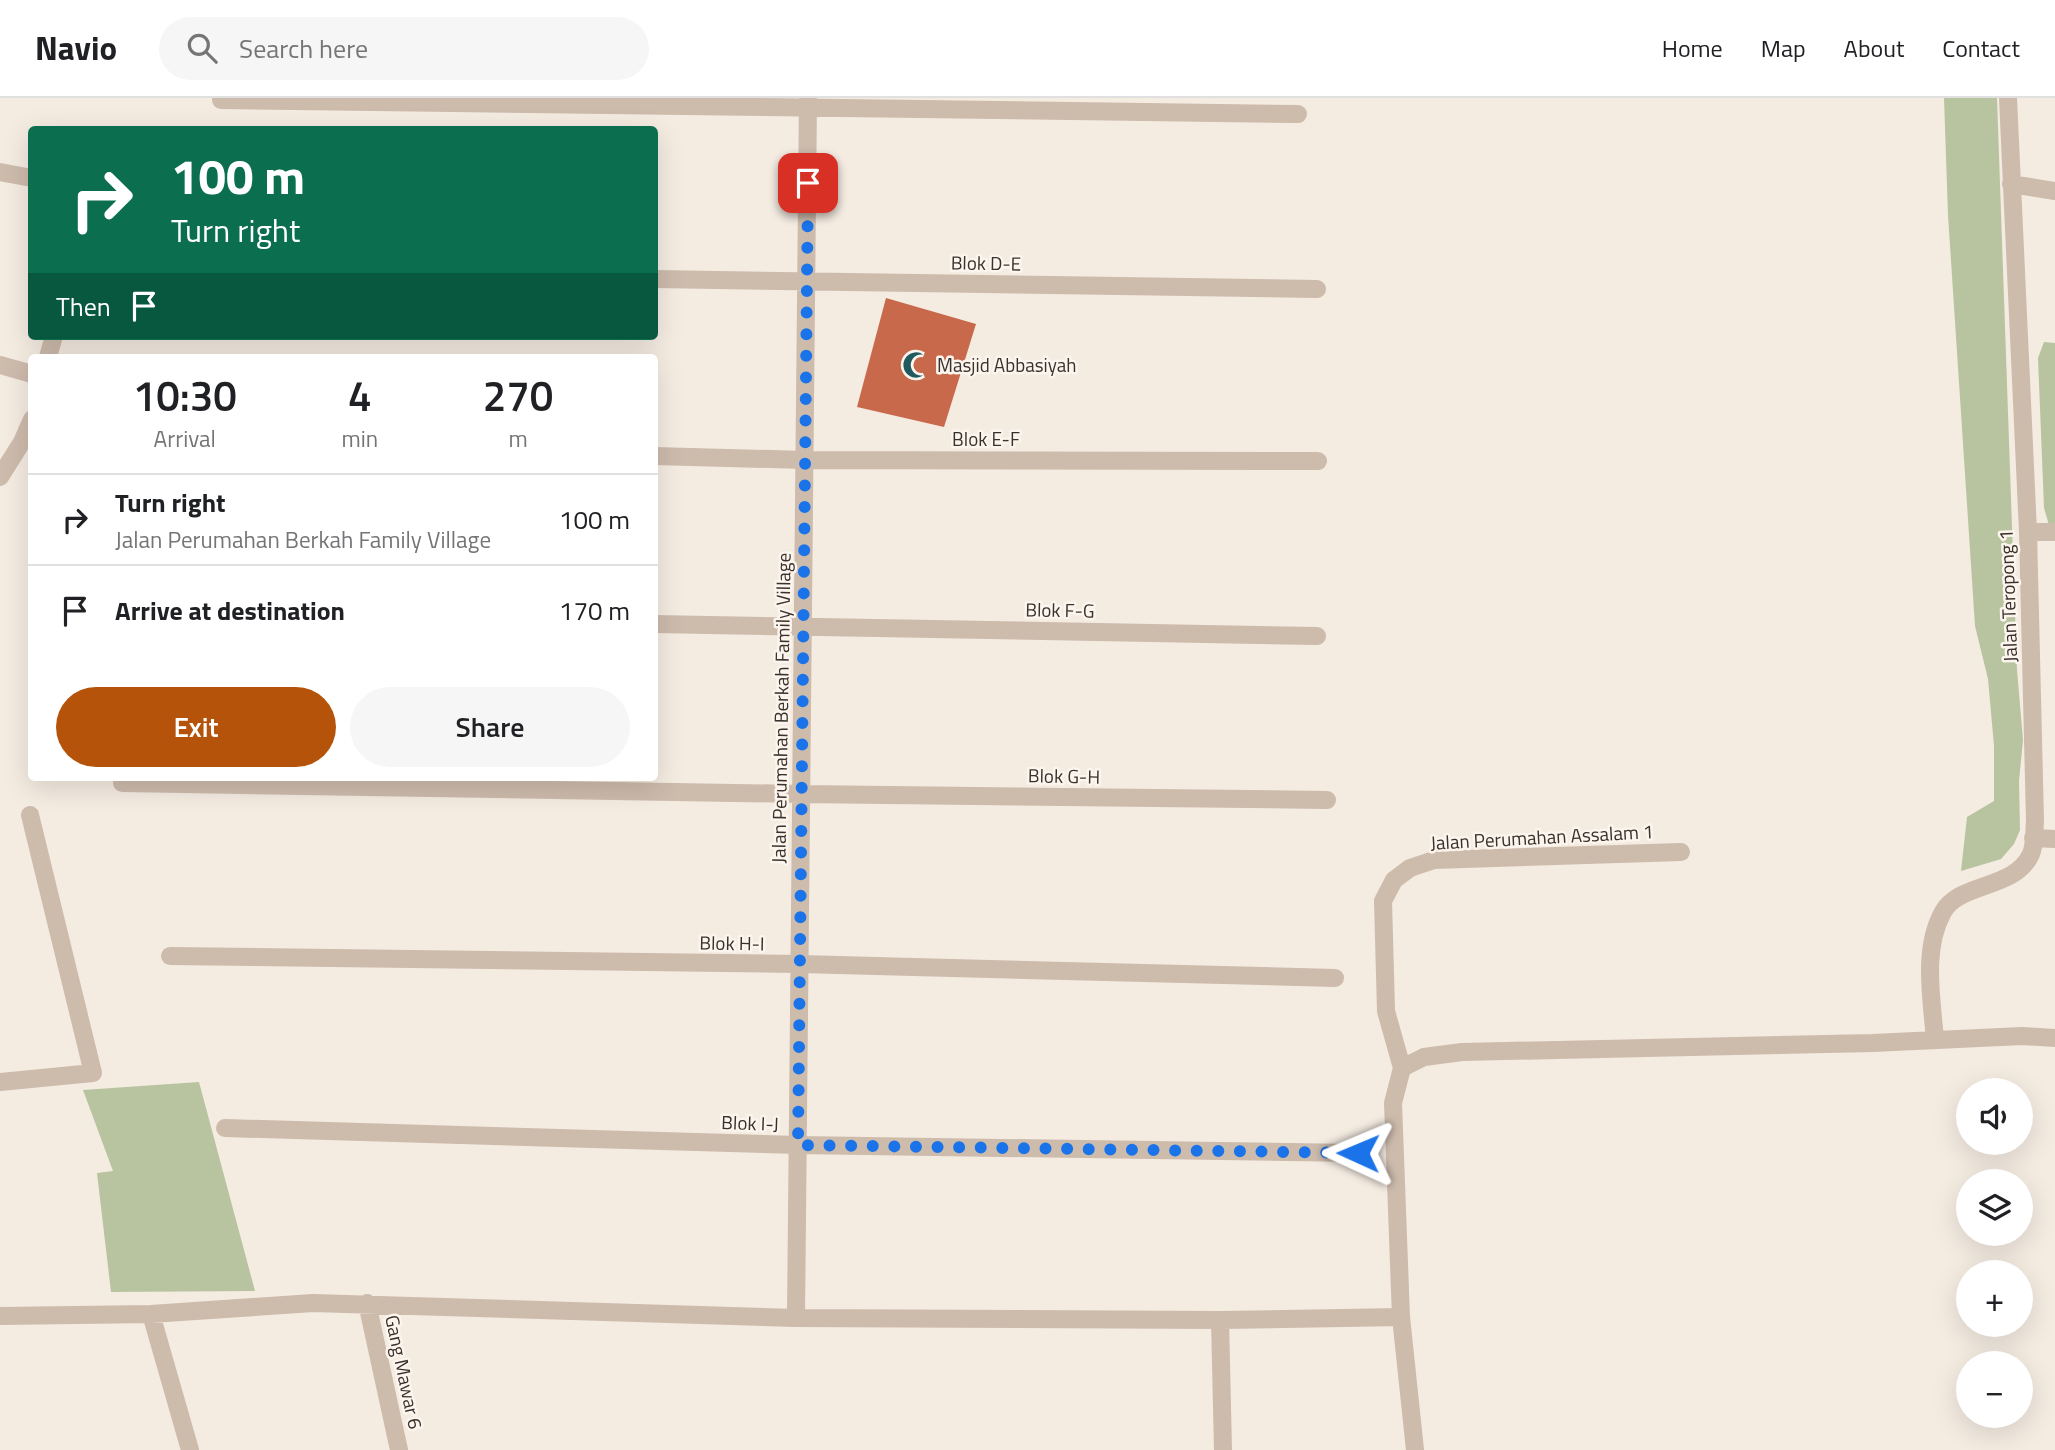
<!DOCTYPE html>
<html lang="en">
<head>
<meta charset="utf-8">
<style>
	:root { --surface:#fff; --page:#f6f6f6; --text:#202124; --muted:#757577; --line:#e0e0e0; --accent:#b45309 }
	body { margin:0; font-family:"Titillium Web",sans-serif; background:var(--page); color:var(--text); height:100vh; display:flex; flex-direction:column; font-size:26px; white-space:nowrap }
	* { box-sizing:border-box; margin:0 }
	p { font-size:23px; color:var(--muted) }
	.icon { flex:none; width:38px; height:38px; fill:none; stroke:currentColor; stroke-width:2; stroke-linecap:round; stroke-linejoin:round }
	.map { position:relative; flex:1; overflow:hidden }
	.side { position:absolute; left:28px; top:256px; width:630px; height:427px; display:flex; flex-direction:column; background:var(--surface); border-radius:7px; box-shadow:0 7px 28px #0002 }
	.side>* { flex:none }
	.hud { position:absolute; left:28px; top:28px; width:630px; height:214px; border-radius:7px; box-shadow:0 7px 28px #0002; background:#0b6e4f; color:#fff; overflow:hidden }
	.tools { position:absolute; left:1956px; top:980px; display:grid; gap:14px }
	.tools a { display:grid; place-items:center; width:77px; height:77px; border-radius:50%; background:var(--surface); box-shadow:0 7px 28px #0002; font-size:35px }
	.pin { position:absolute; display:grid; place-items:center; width:60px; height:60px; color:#fff; margin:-30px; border-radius:14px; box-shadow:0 4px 10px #0006 }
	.me { position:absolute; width:77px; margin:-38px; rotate:271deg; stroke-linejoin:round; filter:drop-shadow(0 0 5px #0008) }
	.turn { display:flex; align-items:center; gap:24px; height:147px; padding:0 28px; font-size:32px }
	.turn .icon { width:91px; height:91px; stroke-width:2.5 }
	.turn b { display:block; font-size:49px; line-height:60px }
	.then { display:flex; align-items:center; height:66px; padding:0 28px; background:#0003; gap:14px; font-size:26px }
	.eta { display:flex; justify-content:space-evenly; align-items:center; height:119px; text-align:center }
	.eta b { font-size:42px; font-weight:600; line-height:49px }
	.button { display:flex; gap:14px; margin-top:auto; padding:14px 28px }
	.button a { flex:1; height:80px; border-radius:42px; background:var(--accent); color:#fff; font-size:28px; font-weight:600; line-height:80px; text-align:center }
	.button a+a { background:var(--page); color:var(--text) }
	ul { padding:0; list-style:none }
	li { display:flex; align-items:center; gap:21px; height:91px; padding:0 28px; border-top:2px solid var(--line) }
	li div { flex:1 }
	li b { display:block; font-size:26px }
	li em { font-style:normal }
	header { display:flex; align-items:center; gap:42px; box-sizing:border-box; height:98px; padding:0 35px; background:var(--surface); border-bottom:2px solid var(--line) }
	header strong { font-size:33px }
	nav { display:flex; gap:38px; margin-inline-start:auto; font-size:24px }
	.search { width:490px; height:63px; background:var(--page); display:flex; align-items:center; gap:18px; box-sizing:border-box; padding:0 24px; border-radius:38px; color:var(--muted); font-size:26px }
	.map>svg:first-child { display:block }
	.green { fill:#b8c4a0 }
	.building { fill:#c8694b }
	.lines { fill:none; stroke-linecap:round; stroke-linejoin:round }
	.minor { stroke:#cdbbac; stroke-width:18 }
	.route { stroke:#1a73e8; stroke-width:12; stroke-dasharray:0 21.6 }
	.labels { text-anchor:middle; stroke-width:5; stroke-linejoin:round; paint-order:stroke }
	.street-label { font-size:19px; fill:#3b302b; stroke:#fbf5ee }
	.poi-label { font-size:19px; fill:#3b302b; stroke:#fbf5ee; text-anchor:start }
</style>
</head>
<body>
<header>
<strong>Navio</strong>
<div class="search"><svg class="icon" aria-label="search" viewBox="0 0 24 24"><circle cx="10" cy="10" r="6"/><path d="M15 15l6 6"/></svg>Search here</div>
<nav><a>Home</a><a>Map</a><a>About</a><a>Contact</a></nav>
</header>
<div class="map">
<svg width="2055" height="1352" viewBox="0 0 2055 1352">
	<rect width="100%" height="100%" fill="#f4ebe1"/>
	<!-- green -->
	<path class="green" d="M1944,0H1997L2017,572L2023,642L2019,683L2020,732L2014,746L2001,761L1961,773L1967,719L1994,703V648L1988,581L1975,528L1948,117Z
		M2044,244L2055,245V427H2049L2044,410L2038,260Z
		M199,984L255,1193L111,1194L97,1075L113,1073L83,992Z"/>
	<!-- building -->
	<path class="building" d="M886,200L976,226L944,329L857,309Z"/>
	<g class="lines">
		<!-- minor -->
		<path class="minor" d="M221,2L1298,16
			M0,74L32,80
			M2011,86L2055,93
			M654,181L1317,191
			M48,259L54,238
			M0,267L32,276
			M654,358L805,362L1318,363
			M0,379L22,344L32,321
			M2028,434H2055
			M654,526L1317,538
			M122,685L801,696L1327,702
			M2033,740L2055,741
			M170,858L800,866L1335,880
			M1935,942C1932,902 1922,851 1943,814C1959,784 2015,792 2031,756C2035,747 2034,733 2035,723L2028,434L2008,0
			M1402,970L1386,913L1383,803L1394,782L1410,770L1434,762L1681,754
			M0,984L93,975L30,717
			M225,1030L798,1047L1358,1055
			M367,1205L399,1352
			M151,1216L190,1352
			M0,1218L151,1216L313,1205L796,1220L1220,1222L1401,1219
			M796,1220L808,0
			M1220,1222L1223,1352
			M1415,1352L1401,1219L1393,1005L1402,970L1424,959L1462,954L1873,945L2022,938L2055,940"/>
	</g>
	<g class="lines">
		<!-- route -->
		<path class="route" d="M808,85L798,1047L1358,1055"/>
	</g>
	<!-- icons -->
	<defs>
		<symbol id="mosque-bare" viewBox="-9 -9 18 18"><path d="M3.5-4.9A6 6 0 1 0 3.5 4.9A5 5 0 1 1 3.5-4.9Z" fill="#1f5a5e" stroke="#fbf5ee" stroke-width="2.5" paint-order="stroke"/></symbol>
	</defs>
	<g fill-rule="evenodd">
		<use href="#mosque-bare" x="897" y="248" width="38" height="38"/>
	</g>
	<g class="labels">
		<!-- street labels -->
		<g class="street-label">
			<text transform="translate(986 165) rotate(1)" y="7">Blok D-E</text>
			<text x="986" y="348">Blok E-F</text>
			<text transform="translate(2008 498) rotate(-92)" y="7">Jalan Teropong 1</text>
			<text transform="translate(1060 512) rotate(1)" y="7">Blok F-G</text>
			<text transform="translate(781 610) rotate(-89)" y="7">Jalan Perumahan Berkah Family Village</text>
			<text transform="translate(1064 678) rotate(1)" y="7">Blok G-H</text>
			<text transform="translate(1542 739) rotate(-3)" y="7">Jalan Perumahan Assalam 1</text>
			<text transform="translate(732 845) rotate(1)" y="7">Blok H-I</text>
			<text transform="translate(750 1025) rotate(2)" y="7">Blok I-J</text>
			<text transform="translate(404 1274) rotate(78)" y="7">Gang Mawar 6</text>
		</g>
		<!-- poi labels -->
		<g class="poi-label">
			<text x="937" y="274">Masjid Abbasiyah</text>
		</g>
	</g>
</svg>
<div class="tools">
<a><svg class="icon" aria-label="sound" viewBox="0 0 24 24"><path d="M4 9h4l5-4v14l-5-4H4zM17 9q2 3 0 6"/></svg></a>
<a><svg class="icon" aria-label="layers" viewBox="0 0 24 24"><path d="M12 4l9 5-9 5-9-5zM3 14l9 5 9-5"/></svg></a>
<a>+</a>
<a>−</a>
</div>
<div class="pin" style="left:808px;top:85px;background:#d93025"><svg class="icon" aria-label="arrive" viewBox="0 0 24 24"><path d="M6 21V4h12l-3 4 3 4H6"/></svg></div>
<svg class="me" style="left:1358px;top:1055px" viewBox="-20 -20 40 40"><path d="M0-17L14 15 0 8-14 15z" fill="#1a73e8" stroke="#fff" stroke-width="4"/></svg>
<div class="hud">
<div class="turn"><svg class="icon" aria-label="right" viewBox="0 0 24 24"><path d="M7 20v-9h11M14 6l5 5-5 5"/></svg><div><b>100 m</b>Turn right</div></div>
<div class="then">Then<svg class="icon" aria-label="arrive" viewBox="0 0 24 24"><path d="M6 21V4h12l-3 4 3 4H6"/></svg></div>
</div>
<section class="side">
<div class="eta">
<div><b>10:30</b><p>Arrival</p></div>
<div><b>4</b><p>min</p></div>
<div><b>270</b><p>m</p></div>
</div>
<ul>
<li><svg class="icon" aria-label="right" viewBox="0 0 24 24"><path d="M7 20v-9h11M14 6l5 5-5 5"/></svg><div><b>Turn right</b><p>Jalan Perumahan Berkah Family Village</p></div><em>100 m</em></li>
<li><svg class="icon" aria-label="arrive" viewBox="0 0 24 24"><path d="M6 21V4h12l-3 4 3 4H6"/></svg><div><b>Arrive at destination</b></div><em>170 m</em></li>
</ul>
<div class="button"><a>Exit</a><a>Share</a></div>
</section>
</div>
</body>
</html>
